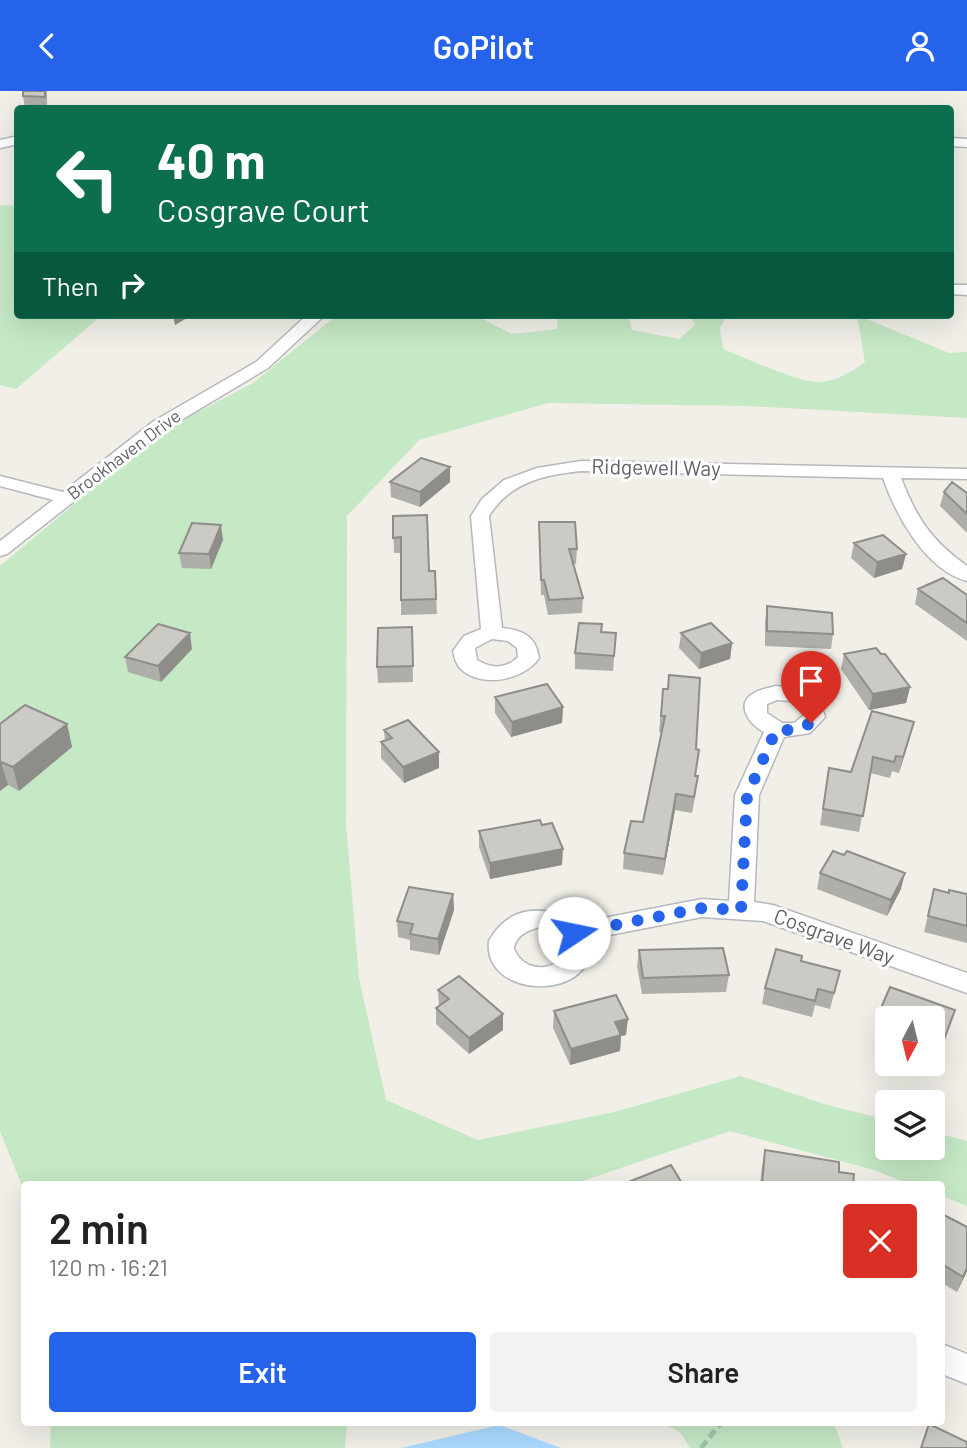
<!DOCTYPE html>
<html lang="en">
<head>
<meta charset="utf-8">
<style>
	:root { --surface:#fff; --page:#f2f2f2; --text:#222; --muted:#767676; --accent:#2563eb }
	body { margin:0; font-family:Barlow,sans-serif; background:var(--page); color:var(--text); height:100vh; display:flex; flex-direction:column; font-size:26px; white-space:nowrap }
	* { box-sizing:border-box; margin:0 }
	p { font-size:23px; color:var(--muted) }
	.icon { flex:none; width:38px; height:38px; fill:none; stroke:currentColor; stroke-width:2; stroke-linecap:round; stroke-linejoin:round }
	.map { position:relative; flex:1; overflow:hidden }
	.side { position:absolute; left:21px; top:1090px; width:924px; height:245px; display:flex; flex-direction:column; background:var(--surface); border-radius:7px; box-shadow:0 7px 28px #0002 }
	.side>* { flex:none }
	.hud { position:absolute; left:14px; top:14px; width:940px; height:214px; border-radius:7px; box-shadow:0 7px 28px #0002; background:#0b6e4f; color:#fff; overflow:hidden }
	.needle { width:46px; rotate:187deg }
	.controls { position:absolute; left:875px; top:915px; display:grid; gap:14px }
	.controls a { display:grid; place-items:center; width:70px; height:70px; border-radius:7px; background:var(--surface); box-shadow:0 7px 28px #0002; font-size:35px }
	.pin { position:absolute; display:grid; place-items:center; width:60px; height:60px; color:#fff; margin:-72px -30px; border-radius:50% 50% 50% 0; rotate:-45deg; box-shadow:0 0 7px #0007 }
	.pin .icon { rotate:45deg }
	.me { position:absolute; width:77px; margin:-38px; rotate:79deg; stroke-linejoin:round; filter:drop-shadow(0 0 5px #0008) }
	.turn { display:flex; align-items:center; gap:24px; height:147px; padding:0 28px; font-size:32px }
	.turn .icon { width:91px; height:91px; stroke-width:2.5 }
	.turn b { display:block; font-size:49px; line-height:60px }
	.then { display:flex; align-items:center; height:66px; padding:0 28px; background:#0003; gap:14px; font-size:26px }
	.round { display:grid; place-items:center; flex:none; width:74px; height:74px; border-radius:7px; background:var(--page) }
	.headline { display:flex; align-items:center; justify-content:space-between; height:119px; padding:0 28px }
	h1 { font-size:42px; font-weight:600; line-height:52px }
	.button { display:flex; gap:14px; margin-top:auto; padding:14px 28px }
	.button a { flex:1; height:80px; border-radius:7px; background:var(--accent); color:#fff; font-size:28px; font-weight:600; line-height:80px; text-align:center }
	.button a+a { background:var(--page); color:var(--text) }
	header { display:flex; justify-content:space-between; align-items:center; height:91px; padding:0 28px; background:var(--accent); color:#fff; font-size:32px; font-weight:600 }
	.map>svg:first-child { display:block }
	.green { fill:#c5e8c5 }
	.water { fill:#aadaff }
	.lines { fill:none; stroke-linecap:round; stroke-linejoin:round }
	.minor-casing { stroke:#b5b8bc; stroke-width:3 }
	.path { stroke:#9cc7a9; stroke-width:5; stroke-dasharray:9 4.5; stroke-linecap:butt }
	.minor { fill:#fff; fill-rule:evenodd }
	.wall { fill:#afaea9 }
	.shaded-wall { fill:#8f8d8a }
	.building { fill:#cccac5; stroke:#8f8d8a; stroke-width:2 }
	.route { stroke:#2563eb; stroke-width:12; stroke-dasharray:0 21.6 }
	.labels { text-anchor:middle; stroke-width:6; stroke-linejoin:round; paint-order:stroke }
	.far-street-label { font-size:18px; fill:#5f6368; stroke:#fff }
	.street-label { font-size:21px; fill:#5f6368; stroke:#fff }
</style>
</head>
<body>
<header><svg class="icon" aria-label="back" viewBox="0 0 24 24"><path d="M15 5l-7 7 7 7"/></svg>GoPilot<svg class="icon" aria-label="person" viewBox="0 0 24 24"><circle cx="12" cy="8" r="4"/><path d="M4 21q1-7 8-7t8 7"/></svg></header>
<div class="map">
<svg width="967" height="1357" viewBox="0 0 967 1357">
	<rect width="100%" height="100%" fill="#f1efe8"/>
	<!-- green -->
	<path class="green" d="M0,114L17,115L18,224H102L16,298L0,294Z
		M337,224H475L512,243L557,238L558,224H628L632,239L679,248L695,234L691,224H727L720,237L723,258C745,267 795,290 816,291C834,292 852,281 865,271L857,224L949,262L967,261V327L748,315L548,312L419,349L347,425L346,733L359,887L386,1009L478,1049L614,1021L741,985L824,1013L887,1029V1057H933V1041L967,1050V1115L942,1105V1094H912L874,1079L730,1040L571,1094H24V1100L0,1040V475L162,340L253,292Z
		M51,1332H347L345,1357H50Z
		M662,1332H834L843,1357H690L680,1341Z"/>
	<!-- water -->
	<path class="water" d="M499,1334L561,1357H401Z"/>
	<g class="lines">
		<defs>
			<path id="minor" d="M18,45V53L0,57V49Z
				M950,47L967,48V56L950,55Z
				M950,194H967V204L950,203Z
				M307,224H325L268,277L166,338L7,463L0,465V450L53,409L0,395V385L63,401L154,330L256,271Z
				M581,370L967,378V388L901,387C917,428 931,449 967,475V490C925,479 896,424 883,387L581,380C544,384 510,391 489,425L502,537C523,539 536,545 539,567C524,590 478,598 459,576C456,572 454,565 453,560L464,545L481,538L471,425L482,408L504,389L537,377ZM492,548L508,550L517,557L518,566C506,578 492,578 477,569L475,557Z
				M776,595C799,598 819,601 825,626L810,642L784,646L759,704L754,811L773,814L967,882V902L763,830L702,826L589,848C602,910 482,911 489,850C504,823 528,814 557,823C565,825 571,826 578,832L702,808L729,810L735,704L764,641C750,634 734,613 754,602C760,598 769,597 776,595ZM777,609L790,610L801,617L803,625L794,632H782L767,622V613ZM540,836C601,855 534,902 514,858C515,845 528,839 540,836Z
				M942,1253L967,1263V1293L942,1283Z"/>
		</defs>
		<!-- minor casing -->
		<use href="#minor" class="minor-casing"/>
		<!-- path -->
		<path class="path" d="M701,1357L721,1332"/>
		<!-- minor -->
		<use href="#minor" class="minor"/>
	</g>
	<!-- wall -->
	<path class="wall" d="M47,0V17H25L23,5Z
		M450,376V391L420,416L391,406L390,391Z
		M944,401L967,402V442L940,415Z
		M393,425L429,480H435L437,523L401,524V462H394Z
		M539,431L577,458L576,473H574L583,507L582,522L548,524L544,504H541Z
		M223,449L211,478L182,477L179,462Z
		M854,452L906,463L902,478L874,487L851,467Z
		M918,498L967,504V550L915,513Z
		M767,515L833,543L831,558L765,555V530Z
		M412,536L413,591L378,592L377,576Z
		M602,541L616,542L613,580L575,578V562Z
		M681,542L732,552L730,568L699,578L679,557Z
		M192,558L161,591L128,581L125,566Z
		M844,563H881L910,596L906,612L869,619L841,578Z
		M663,598L696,658V701L692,722L675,719L663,784L623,778L624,762L643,731L662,641H659Z
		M495,606L563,616L562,632L511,646L495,622Z
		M872,620L910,646L899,682L892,680L890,687L870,682L859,741L820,734L829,677L851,681Z
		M0,633H67L72,656L19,700L8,694L0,700Z
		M384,639L439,661V677L404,692L381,667V651L385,650Z
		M542,734L562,774L490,788L479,756V740Z
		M820,782L901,798L887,825L817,798Z
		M934,798L949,802L967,803V852L924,841Z
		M453,803L454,819L439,864L410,859V849L398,846L397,830Z
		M639,859L729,884L726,901L642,903L637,875Z
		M802,870L840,880L830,918L815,914L812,926L762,913L765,897Z
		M890,896L955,919L937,970L933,968V928H887V937L877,933L881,917Z
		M438,899L503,939L469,963L436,933V917L439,915Z
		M554,920L626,944L621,945L620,960L570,974L553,937Z
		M765,1059L839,1081L853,1094H760L762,1075Z
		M942,1123L967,1136V1180L957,1201L942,1192Z"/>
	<!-- shaded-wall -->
	<path class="shaded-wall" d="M173,224H192L175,234Z
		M450,376V391L420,416V401Z
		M221,434L223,449L211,478L209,463Z
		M906,463L902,478L874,487L877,471Z
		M190,542L192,558L161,591L158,575Z
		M732,552L730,568L699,578L701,562Z
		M910,596L906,612L869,619L873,603Z
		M563,616L562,632L511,646L512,631Z
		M914,631L910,646L899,682L903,666Z
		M67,633L72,656L19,700L13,676Z
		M439,661V677L404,692L403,676Z
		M1,671L8,694L0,700V672Z
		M676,703L675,719L663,784L665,768Z
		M563,758L562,774L490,788V772Z
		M905,782L901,798L887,825L891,809Z
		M453,803L454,819L439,864L438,848Z
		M503,923V939L469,963V947Z
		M628,928L626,944L621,945L620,960L570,974L571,958L615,931Z
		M967,1177V1180L957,1201L963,1186Z"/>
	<!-- building -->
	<path class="building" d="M23,0H45V6L23,5Z
		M421,367L450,376L420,401L390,391Z
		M952,391L967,402V423L944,401Z
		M427,424L429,480H435L436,508L401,509V446L393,447V425Z
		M539,431H575L577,458H569L583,507L549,509L544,489H541Z
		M192,432L221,434L209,463L179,462Z
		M883,444L906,463L877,471L854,452Z
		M943,487L967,504V532L918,498Z
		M767,515L832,522L833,543L767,540Z
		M579,532L602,533L601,541L616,542L614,565L575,562Z
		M711,532L732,552L701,562L681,542Z
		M158,533L190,542L158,575L125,566Z
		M412,536L413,575L377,576L378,537Z
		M876,557L881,563H885L910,596L873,603L844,563Z
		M669,584L700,587L696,658L699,659L695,685H698L694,706L676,703L665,768L624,762L631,730L643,731L665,625H661L663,598H668Z
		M547,593L563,616L512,631L495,606Z
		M25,614L67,633L13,676L1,671L0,672V633Z
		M872,620L914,631L903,666L896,665L894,671L873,666L863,725L823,718L829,677L851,681Z
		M408,629L439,661L403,676L381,651L392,647L384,639Z
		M540,729L542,734L552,732L563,758L490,772L479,740Z
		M833,760L844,764L847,760L905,782L891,809L820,782Z
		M409,796L453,803L438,848L410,843L413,833L397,830Z
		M934,798L949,802V799L967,803V835L928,825Z
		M723,857L729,884L643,887L639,859Z
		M776,858L802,865L801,870L840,880L834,902L818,898L815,910L765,897Z
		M459,885L503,923L469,947L436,917L449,908L438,899Z
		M890,896L955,919L942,954L933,951V928H896L898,923L881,917Z
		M616,904L628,928L615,931L621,944L571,958L554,920Z
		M765,1059L839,1071V1081L854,1083L853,1094H762Z
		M671,1074L683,1094H621Z
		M942,1123L967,1136V1177L963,1186L942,1173Z
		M929,1333L967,1351V1357H921Z"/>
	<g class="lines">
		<!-- route -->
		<path class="route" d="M574,842L702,817L741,819L747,705L776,639H796L811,632"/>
	</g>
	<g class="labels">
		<!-- far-street labels -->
		<g class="far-street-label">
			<text transform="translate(124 364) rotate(-37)" y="6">Brookhaven Drive</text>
		</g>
		<!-- street labels -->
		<g class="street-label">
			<text transform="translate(656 377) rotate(1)" y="7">Ridgewell Way</text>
			<text transform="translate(834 846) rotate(20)" y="7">Cosgrave Way</text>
		</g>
	</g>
</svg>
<div class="controls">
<a><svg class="needle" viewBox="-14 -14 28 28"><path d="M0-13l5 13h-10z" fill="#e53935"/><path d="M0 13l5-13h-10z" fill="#767676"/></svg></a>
<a><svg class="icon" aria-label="layers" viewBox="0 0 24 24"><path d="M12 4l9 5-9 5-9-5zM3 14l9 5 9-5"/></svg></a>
</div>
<div class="pin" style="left:811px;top:632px;background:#d93025"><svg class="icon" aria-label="arrive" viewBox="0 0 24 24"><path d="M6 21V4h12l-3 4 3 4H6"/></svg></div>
<svg class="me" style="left:574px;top:842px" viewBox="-20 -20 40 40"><circle r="19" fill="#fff"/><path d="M0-13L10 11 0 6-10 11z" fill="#2563eb"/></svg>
<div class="hud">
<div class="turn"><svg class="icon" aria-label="left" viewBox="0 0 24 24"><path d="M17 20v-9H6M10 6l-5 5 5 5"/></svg><div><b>40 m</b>Cosgrave Court</div></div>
<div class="then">Then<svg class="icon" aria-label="right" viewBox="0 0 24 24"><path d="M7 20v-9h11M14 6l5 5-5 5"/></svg></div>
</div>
<section class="side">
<div class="headline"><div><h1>2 min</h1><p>120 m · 16:21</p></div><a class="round" style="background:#d93025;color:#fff"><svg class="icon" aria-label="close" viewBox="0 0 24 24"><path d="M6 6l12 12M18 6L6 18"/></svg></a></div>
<div class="button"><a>Exit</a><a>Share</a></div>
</section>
</div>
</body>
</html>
